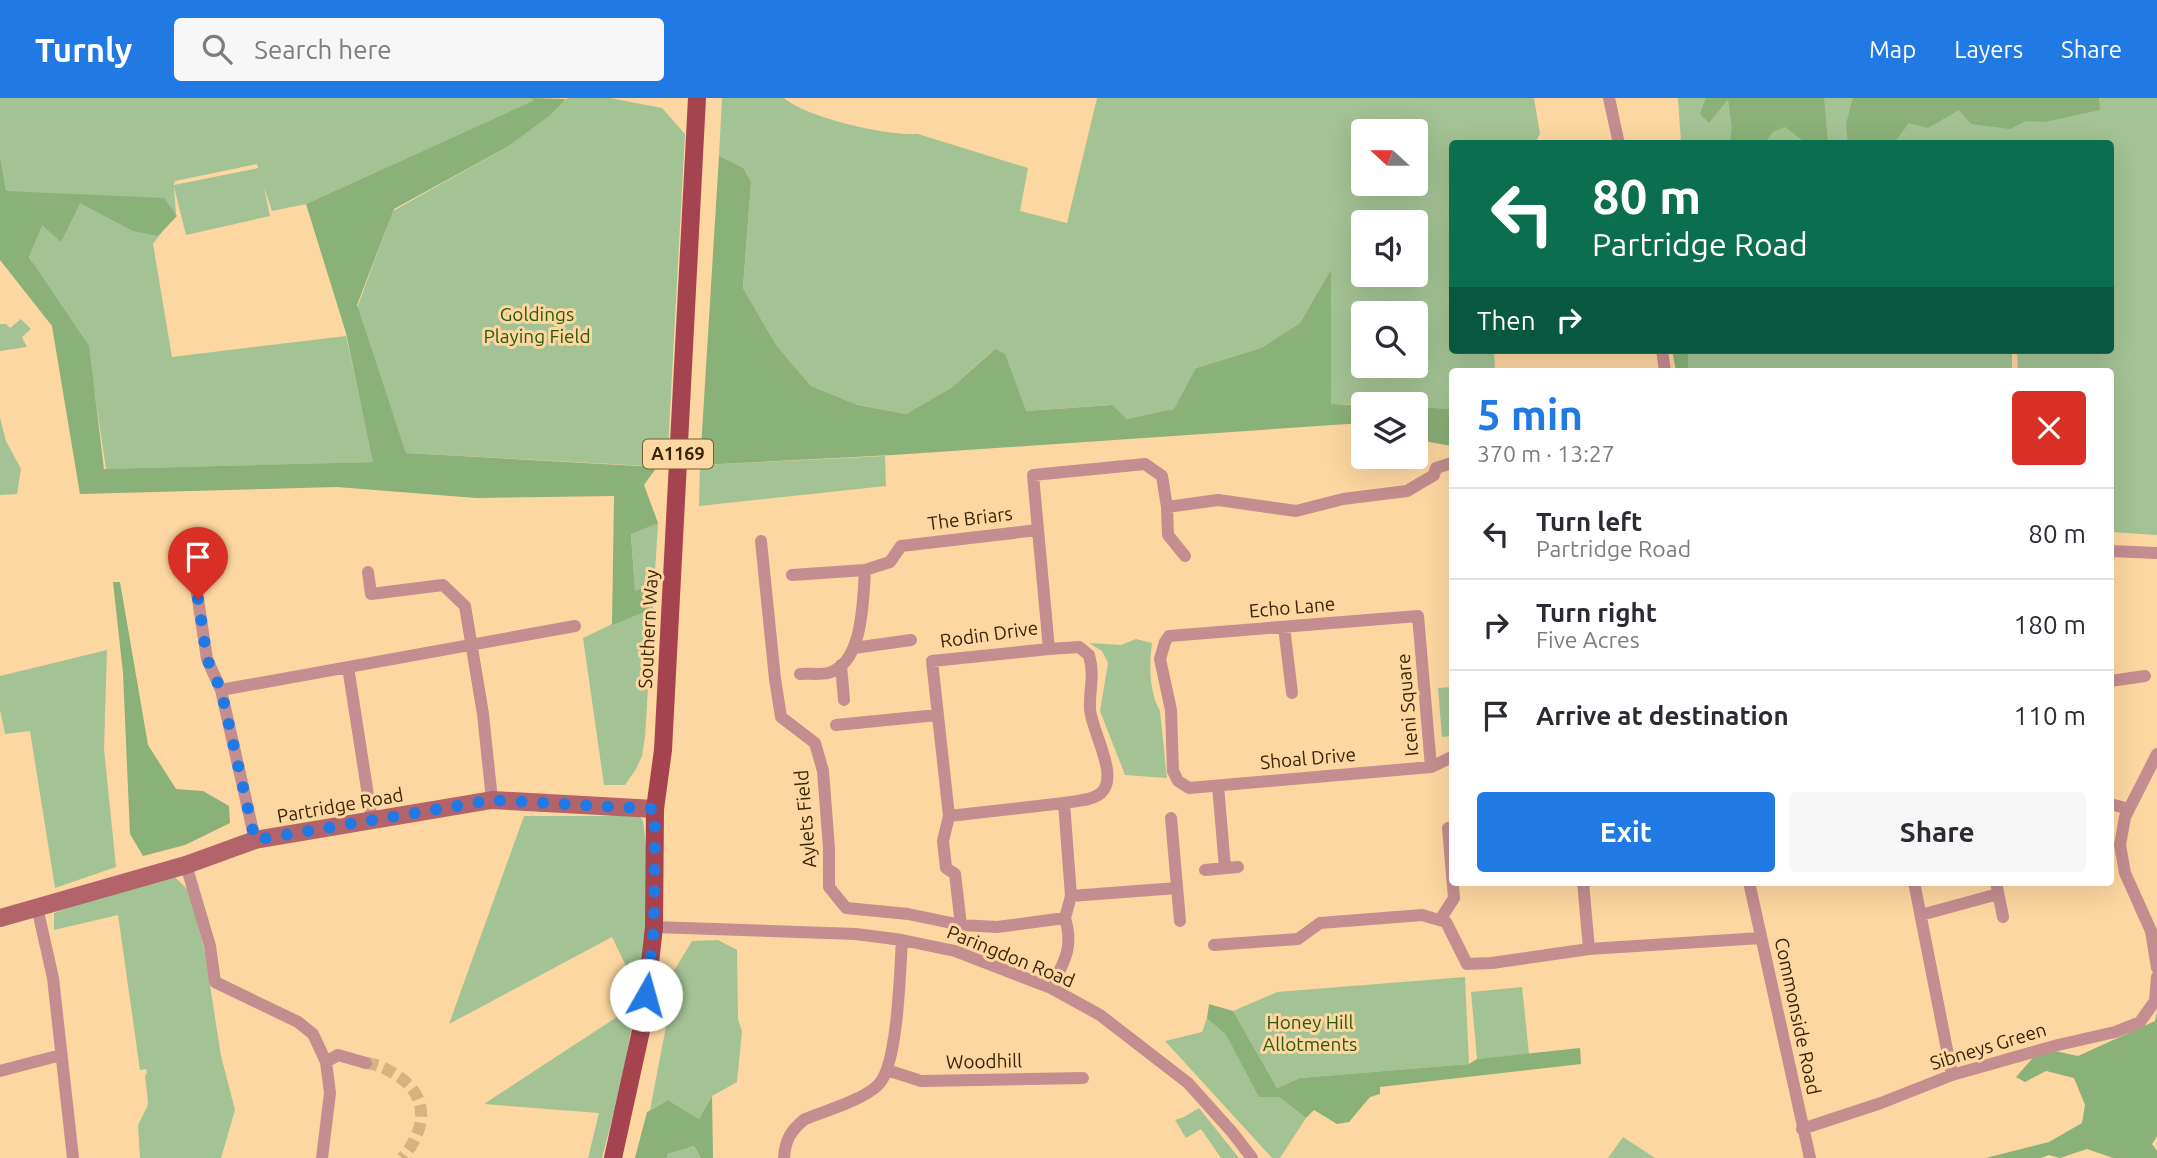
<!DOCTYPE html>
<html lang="en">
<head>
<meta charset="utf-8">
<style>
	:root { --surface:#fff; --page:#f7f7f7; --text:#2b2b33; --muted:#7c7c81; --line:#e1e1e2; --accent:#217ae4 }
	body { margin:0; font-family:Ubuntu,sans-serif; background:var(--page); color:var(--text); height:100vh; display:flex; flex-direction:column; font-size:26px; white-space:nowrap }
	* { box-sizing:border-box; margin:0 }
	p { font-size:23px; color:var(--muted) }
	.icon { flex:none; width:38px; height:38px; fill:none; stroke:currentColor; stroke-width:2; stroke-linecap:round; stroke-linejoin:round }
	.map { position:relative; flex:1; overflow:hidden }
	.drawer { position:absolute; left:1449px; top:270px; width:665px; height:518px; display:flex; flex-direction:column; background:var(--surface); border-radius:7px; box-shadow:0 7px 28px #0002 }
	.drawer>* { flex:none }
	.banner { position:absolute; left:1449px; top:42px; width:665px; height:214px; border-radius:7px; box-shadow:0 7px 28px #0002; background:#0b6e4f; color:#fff; overflow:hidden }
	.needle { width:46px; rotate:291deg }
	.fabs { position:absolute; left:1351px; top:21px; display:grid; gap:14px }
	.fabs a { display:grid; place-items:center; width:77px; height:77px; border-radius:7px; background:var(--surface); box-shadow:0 7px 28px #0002; font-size:35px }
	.pin { position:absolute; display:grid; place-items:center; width:60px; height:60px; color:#fff; margin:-72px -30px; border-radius:50% 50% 50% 0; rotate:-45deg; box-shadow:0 0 7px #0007 }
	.pin .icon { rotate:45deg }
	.me { position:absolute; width:77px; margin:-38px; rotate:7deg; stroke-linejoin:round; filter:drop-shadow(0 0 5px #0008) }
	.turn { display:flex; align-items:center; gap:24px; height:147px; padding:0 28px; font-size:32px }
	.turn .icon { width:91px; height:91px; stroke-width:2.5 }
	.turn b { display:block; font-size:49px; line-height:60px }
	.then { display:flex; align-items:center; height:66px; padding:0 28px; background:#0003; gap:14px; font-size:26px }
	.round { display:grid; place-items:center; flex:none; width:74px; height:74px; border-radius:7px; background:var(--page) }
	.headline { display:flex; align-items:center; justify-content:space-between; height:119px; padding:0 28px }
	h1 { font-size:42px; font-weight:700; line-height:52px; color:var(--accent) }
	.action { display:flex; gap:14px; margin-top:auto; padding:14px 28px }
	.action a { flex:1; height:80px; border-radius:7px; background:var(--accent); color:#fff; font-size:28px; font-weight:700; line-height:80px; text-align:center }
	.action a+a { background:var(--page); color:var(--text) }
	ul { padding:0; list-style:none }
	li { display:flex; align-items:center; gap:21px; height:91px; padding:0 28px; border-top:2px solid var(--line) }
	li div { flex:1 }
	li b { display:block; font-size:26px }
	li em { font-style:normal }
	header { display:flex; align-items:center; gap:42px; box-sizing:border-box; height:98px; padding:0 35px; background:var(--accent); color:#fff }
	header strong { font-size:33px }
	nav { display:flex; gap:38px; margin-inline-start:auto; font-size:24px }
	.search { width:490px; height:63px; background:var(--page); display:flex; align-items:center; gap:18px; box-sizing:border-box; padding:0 24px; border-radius:7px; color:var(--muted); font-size:26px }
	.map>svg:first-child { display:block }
	.green { fill:#a3c394; fill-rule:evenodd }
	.forest { fill:#8ab177 }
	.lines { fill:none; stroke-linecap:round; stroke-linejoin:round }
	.street-tunnel { stroke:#d6b482; stroke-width:12; stroke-dasharray:12 6; stroke-linecap:butt }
	.street { stroke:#c48d8f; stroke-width:12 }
	.secondary { stroke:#b3646a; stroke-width:18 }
	.primary { stroke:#a5444f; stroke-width:18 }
	.route { stroke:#217ae4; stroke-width:12; stroke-dasharray:0 21.6 }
	.labels { text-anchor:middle; stroke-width:6; stroke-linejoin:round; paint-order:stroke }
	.shield { fill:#fdd7a1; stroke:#745b36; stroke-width:2 }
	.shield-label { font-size:18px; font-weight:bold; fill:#392608 }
	.park-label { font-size:19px; fill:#2a5a05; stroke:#fdd7a1 }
	.street-label { font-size:19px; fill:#392608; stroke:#fdd7a1 }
</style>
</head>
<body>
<header>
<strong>Turnly</strong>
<div class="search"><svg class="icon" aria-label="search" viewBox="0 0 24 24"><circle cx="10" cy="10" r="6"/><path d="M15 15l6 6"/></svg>Search here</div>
<nav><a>Map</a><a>Layers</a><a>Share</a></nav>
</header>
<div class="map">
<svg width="2157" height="1060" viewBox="0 0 2157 1060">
	<rect width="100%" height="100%" fill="#fdd7a1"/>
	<!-- green -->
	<path class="green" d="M0,0H532L534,3L306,106L272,113L264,90L270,118L186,137L174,89L176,115L153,146L172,259L346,238L374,364L106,371L88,252L37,173L0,102ZM257,66L258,70L174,87L175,83Z
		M568,0H610L662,10L685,36L667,369L406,355L357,210L393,113L507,49Z
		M722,0H784C807,20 888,38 918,36L1028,70L1020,113L1067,125L1097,0H1534L1540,36L1535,45L1452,46V252H1494L1495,273H1452V311L1416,309V306H1331V173L1300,225L1261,250L1196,270L1175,311L1127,321L1111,307L1025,313L1005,257L992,253L951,290L906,316L858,307L811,288L776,247L743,190L751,84L719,58ZM1363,33H1416V86H1363ZM1363,124H1416V177H1363ZM1363,215H1416V268H1363Z
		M1678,0H2157V437L2111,434L2110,273H2018L2017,252H2110V46L1681,45Z
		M21,221L31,231L22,239L27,249L0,253V226H6L10,230Z
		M1688,252H2012V273H1688Z
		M0,320L6,343L21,371L17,396L0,397Z
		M885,358L886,388L699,408L700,367Z
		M658,425L645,639L642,658L636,671L625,687H604L583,540L612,526L645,489L635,494L631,435Z
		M1136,541L1152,545C1149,567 1149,593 1160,613L1167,680L1125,677L1100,613L1108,565L1102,553L1089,545L1121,547Z
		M107,552L104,651L116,769L55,790L30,633L5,636L0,612V578Z
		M1452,589V638L1442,639L1438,590Z
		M623,715L638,716L643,723L654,809L621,987L602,1060H588L599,1015L484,1006L626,913L629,874L612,839L449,926L524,718H608Z
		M175,779L189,793L205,855L221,958L235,1012L221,1060H140L138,1027L147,1009L148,1004L145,977L147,976L146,971L140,972L118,817L54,832V815L108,796Z
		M718,842L737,852L738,921L742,933L737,984L712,998L699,1021L668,1002L650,1012L665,934L672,876L692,843Z
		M1465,879L1469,966L1300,980L1277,990L1233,913L1277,894Z
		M1522,889L1529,956L1477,961L1471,894Z
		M1207,920L1226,937L1259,998L1279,999L1306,1020L1280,1060H1272L1165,943L1202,934Z
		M1199,1010L1239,1060H1221L1201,1031L1186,1040L1175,1022L1184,1019Z
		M1623,1039L1655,1060H1608Z
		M694,1048L701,1060H667L666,1056Z"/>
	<!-- forest -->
	<path class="forest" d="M532,0L566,1L549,18L507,49L394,111L357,207L406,355L657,369L644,387L658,425L631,436L635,493L645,489L649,512L612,527L614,398L476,400L337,389L80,396L52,228L0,162V60L6,93L164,100L177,118L158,138L133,133L80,105L61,144L42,127L29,159L89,248L104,371L373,364L346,235L306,106L533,3Z
		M1706,0H1824L1828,45H1806L1785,29L1773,34L1765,45H1730L1732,30L1728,1L1709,25L1700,16Z
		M1853,0H2099L2100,12L2045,24L2026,23L2010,31L1971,26L1959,12L1928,30L1909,25L1894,45H1848L1846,26Z
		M719,58L743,70L751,84L743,190L776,247L811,288L858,307L906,316L951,290L995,251L1005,256L1026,313L1112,307L1127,321L1174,311L1196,270L1261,250L1300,225L1331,172V306L1363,307V325L893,357L700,367Z
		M1672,252H1688V273H1676Z
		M1416,309L1452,311V348L1429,344L1416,338Z
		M113,484H120L148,647L176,691L203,693L229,708L230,725L185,747L143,758L130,736L123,575Z
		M1209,906L1233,913L1277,990L1300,980L1469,966L1477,961L1580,950L1581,966L1380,989V996L1370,999L1349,1024L1337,1026L1314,1012L1306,1020L1279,999H1259L1226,937L1207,920Z
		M2157,914V1038L2152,1046L2157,1053V1060H2113L2087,1051L2060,1060L2049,1057L2040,1060H1986L2049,1044L2082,1025L2085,1007L2074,980L2046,973L2025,984L2016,979L2037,955L2050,952L2078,958L2155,923Z
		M712,998L713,1060H701L694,1048L667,1056V1060H635L647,1014L668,1002L699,1021Z"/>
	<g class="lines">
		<!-- street-tunnel -->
		<path class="street-tunnel" d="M366,965C377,966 387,971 396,977C431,998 426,1033 402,1060"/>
		<!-- street -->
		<path class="street" d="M1609,0L1619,46
			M1662,252L1665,273
			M1167,409L1168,437L1185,458
			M1038,432L1049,551L932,563L949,718L1064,705L1071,798L1065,820
			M761,443L775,581L781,619L815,645L823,673L829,750V789L846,810L908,816L961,827L997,829L1065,820C1074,850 1064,864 1051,890
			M2110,453L2157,455
			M368,474L371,496L443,487L465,508L483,616L492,702
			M194,475L207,561L221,592L255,742
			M792,477L865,472
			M1284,529L1292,595
			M854,550L911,542
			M1049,551L1079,549L1089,557C1095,578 1089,591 1090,611C1091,632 1120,678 1101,695C1092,703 1074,703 1064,705
			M841,567L844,602
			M348,569L372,723
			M800,576C808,575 819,577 828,575C864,566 863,500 865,472L890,464L901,448L1038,432L1033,377L1145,366L1162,378L1167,409L1218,402L1296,413L1343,401L1407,393L1434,377L1436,370L1452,365
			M2110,583L2145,578
			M221,592L575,528
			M836,627L937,617
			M2157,656L2125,719L2120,747L2125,775L2151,833L2157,870
			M1431,669L1189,690L1178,683L1173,673L1171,612L1160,561L1165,544L1169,538L1418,518L1431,669L1452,659
			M1218,688L1225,770
			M2110,706L2129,711
			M949,718L943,743L946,770L955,776L961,827
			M1171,720L1180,823
			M186,767L210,848L215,884L298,924L313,936L326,964L330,995L322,1060
			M1205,772L1238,769
			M1583,784L1589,851
			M1749,784L1810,1060
			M1914,784L1952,977
			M1996,784L2003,819
			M1071,798L1177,790
			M37,809L53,880L73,1060
			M1921,817L1998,796
			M1440,822L1454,800L1448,730
			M654,829L856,836L902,842L955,853L1051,890L1100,917L1188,985L1232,1034L1252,1060
			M1214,847L1298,841L1320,825L1422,817L1446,824L1467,866L1492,865L1589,851L1761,840
			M326,964L338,957L366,965
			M887,972L921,983L1083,980
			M0,973L61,957
			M1802,1031L1881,1005L1952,977L2058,947L2115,934L2140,924L2155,903L2157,879
			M784,1060C785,1042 791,1032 805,1021C825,1013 864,1002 879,986C898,966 900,872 902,842"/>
		<!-- secondary -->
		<path class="secondary" d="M0,820L186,767L255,742L492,702L655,711"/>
		<!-- primary -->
		<path class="primary" d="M613,1060L644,919L654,829L655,711L663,652L697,0"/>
	</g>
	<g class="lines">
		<!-- route -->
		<path class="route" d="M198,501L207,561L221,592L255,742L492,702L655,711L654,829L646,897"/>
	</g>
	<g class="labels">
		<!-- shield labels -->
		<rect class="shield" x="643" y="341.5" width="70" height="29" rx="5"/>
		<g class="shield-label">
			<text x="678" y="362">A1169</text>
		</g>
		<!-- park labels -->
		<g class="park-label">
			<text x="537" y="223">Goldings<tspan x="537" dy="22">Playing Field</tspan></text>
			<text x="1310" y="931">Honey Hill<tspan x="1310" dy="22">Allotments</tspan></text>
		</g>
		<!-- street labels -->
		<g class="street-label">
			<text transform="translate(970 420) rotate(-7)" y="7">The Briars</text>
			<text transform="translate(1292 509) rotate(-5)" y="7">Echo Lane</text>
			<text transform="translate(648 531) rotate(-87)" y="7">Southern Way</text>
			<text transform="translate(989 536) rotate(-8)" y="7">Rodin Drive</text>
			<text transform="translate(1407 607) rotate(-95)" y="7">Iceni Square</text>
			<text transform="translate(1308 660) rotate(-5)" y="7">Shoal Drive</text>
			<text transform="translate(340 707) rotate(-10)" y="7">Partridge Road</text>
			<text transform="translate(805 721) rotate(-95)" y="7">Aylets Field</text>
			<text transform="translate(1011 858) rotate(22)" y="7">Paringdon Road</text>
			<text transform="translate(1798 918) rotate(78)" y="7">Commonside Road</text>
			<text transform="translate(1988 948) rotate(-17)" y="7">Sibneys Green</text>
			<text transform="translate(984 963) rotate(-1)" y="7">Woodhill</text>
		</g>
	</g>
</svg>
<div class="fabs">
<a><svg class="needle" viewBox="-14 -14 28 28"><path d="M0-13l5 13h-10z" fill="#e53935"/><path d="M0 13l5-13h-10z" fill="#7c7c81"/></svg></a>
<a><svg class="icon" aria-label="sound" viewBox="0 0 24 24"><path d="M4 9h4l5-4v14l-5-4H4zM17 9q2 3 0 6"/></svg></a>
<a><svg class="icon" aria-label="search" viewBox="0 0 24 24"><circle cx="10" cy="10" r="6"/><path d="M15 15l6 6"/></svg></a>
<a><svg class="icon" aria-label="layers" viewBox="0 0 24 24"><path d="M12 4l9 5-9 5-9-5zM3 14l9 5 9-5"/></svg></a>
</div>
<div class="pin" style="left:198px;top:501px;background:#d93025"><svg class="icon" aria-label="arrive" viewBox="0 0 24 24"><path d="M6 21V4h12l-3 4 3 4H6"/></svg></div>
<svg class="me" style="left:646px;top:897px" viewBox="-20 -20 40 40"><circle r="19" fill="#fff"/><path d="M0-13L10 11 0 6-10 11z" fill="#217ae4"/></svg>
<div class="banner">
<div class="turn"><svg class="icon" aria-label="left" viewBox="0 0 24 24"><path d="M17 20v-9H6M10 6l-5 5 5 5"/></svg><div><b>80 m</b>Partridge Road</div></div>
<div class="then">Then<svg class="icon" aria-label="right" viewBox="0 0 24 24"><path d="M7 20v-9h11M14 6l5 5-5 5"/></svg></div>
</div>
<section class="drawer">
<div class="headline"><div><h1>5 min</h1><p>370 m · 13:27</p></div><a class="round" style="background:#d93025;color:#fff"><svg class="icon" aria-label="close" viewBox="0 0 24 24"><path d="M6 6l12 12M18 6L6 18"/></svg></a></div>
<ul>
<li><svg class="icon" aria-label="left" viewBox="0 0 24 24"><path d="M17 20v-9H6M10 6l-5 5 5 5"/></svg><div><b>Turn left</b><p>Partridge Road</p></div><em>80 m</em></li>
<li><svg class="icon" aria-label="right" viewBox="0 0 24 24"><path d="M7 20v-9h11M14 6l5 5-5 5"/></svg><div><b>Turn right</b><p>Five Acres</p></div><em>180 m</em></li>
<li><svg class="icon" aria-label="arrive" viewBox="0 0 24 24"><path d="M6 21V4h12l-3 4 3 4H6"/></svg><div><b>Arrive at destination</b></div><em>110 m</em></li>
</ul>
<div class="action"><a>Exit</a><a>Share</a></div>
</section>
</div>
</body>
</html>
